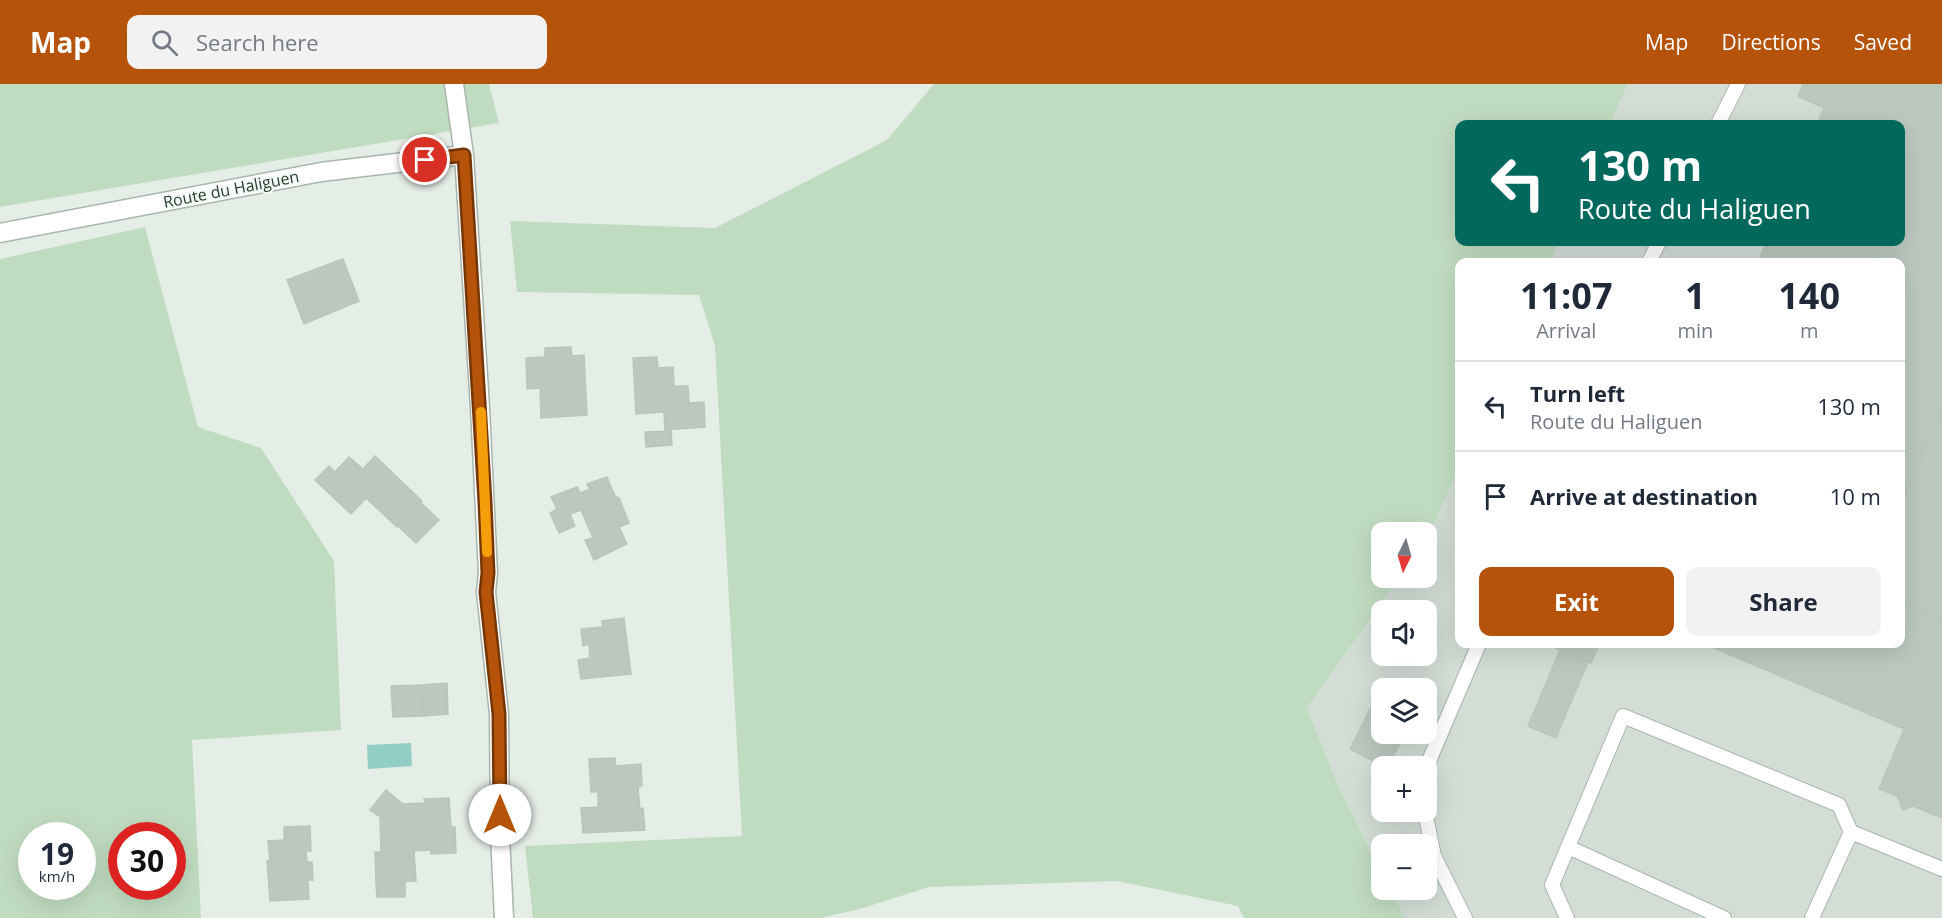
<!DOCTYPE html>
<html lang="en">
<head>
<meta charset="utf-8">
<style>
	:root { --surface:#fff; --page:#f2f2f3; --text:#1f2937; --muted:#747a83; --line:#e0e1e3; --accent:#b45309 }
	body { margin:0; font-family:"Open Sans",sans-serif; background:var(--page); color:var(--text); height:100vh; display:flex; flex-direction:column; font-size:22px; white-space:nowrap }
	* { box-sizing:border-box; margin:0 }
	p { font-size:20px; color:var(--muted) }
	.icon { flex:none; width:33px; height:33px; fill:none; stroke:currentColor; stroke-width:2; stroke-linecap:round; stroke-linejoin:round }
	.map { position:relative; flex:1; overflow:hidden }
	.side { position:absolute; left:1455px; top:174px; width:450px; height:390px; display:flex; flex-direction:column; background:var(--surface); border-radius:12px; box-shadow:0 6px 24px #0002 }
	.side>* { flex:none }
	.banner { position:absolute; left:1455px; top:36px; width:450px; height:126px; border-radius:12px; box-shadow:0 6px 24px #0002; background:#00695c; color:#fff; overflow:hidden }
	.needle { width:39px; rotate:185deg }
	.fabs { position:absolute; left:1371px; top:438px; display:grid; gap:12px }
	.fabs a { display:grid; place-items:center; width:66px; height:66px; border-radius:12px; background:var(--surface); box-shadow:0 6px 24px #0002; font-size:30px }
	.speed { position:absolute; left:18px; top:738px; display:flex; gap:12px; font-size:30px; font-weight:700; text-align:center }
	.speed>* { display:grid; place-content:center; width:78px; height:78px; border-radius:50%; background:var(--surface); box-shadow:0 6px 24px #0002; line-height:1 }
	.speed small { font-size:15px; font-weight:400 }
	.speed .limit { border:9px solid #d22; background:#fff; color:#111 }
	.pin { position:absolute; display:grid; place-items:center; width:51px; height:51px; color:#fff; margin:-26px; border:3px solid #fff; border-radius:50%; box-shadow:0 2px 6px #0007 }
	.me { position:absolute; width:66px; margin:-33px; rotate:0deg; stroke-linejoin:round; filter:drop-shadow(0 0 4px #0008) }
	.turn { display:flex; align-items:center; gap:21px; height:126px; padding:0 24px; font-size:27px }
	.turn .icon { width:78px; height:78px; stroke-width:2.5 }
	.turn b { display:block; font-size:42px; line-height:51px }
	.eta { display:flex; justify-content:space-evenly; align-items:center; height:102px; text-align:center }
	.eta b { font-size:36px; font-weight:700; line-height:42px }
	.button { display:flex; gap:12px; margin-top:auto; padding:12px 24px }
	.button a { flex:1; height:69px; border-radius:12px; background:var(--accent); color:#fff; font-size:24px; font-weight:700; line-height:69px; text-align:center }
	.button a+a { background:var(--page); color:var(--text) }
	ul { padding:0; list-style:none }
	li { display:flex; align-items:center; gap:18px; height:90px; padding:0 24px; border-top:2px solid var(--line) }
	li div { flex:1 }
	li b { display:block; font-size:22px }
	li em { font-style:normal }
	header { display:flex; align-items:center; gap:36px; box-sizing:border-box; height:84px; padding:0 30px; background:var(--accent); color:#fff }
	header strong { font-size:28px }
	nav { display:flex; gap:33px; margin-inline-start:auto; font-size:21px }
	.search { width:420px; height:54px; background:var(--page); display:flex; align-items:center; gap:15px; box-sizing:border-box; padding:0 21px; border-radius:12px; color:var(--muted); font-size:22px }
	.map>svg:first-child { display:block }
	.built { fill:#d3ddd6; fill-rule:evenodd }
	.green { fill:#c0dcc0; fill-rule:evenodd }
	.water { fill:#92cdc6 }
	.building { fill:#bbc8bf; stroke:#b8c6bc; stroke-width:1.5 }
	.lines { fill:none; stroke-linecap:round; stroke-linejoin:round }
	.service-casing { stroke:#a8b5ad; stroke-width:16 }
	.minor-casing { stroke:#a8b5ad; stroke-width:21 }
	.service { stroke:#fff; stroke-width:14 }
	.minor { stroke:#fff; stroke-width:18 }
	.route-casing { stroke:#753606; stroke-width:15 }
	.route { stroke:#b45309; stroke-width:10 }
	.slow { stroke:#f59e0b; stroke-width:10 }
	.labels { text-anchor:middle; stroke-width:4.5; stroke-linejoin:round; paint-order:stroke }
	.street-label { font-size:16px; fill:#263d31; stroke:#f5faf6 }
</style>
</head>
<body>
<header>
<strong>Map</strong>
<div class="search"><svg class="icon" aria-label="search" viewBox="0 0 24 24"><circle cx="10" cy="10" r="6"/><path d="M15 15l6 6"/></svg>Search here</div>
<nav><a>Map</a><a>Directions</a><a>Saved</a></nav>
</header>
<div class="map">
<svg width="1942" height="834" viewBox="0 0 1942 834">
	<rect width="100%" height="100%" fill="#e5ede7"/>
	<!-- built -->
	<path class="built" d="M1628,0H1942V834H1405L1391,806H1426V760H1382L1381,788L1338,701L1307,624L1399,494H1426L1427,454L1431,447L1459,383L1460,560H1900V178H1550L1559,158H1900V40H1610ZM1382,526H1426V572H1382ZM1382,604H1426V650H1382ZM1382,682H1426V728H1382Z"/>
	<!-- green -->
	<path class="green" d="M0,0H489L499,39L0,123Z
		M934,0H1628L1610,40H1460V158H1559L1550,178H1460L1459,383L1431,447L1427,454L1426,448H1382V494H1399L1307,624L1338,701L1381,788L1382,806H1391L1405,834H1244L1238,822L1117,797L929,803L860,825L820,834H533L525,762L742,752L715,262L699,211L517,208L510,137L715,144L887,56Z
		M145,143L198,343L261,364L334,477L341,646L192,656L201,834H0V175ZM32,752H82V802H32ZM122,752H172V802H122Z"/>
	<!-- water -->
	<path class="water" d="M411,659L412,682L368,685L367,661Z"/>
	<!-- building -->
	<path class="building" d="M1803,0H1942V324L1900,422V178H1758L1767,158H1900V40H1817L1824,24L1798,12Z
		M343,175L359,217L304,240L287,196Z
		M571,263L572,272L584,271L587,331L541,334L540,304L527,305L526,274L545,273V264Z
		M657,273L658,284L673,283L674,302H688L689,319L704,318L705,343L665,346L664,328L636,330L633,274Z
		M1942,324V537L1900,519V422Z
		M671,347L672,361L646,363L645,348Z
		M375,372L422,417L397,443L366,414L351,430L315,396L329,382L335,388L349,373L363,385Z
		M607,393L615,412L619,414L629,439L619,443L627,460L594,476L585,456L593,454L581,426L570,430L575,442L559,449L550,429L557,425L551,413L577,403L580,409L590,405L587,400Z
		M420,418L439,436L416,459L398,442Z
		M1900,519L1942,537V734L1913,722L1918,710L1910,707L1897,712L1879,705L1904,645L1705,560H1900Z
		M624,534L631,590L581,595L578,576L590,574L589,560L583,562L581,545L603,543L602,537Z
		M1546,560H1599L1591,579Z
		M1560,566L1588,578L1556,654L1528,642Z
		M1385,596L1402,604H1382V650H1405L1388,682H1383L1350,665Z
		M447,599L448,630L424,632L422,601Z
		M422,601L424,632L393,633L391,602Z
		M615,674V682L641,680L642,702L638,703L640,725L643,724L645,746L583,749L581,724L598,723V708H591L589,675Z
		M386,706L403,720L425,719L424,715L449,714L451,743H455L456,769L431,770V766L414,767L416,797L376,799L375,768H381L380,733L370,726Z
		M1910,707L1918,710L1913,722L1903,726L1897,712Z
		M310,742L311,767H306L307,778H312L313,796H308L309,815L270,817L267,777L270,776L268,757L284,756V743Z
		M405,798V813H377L376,799Z"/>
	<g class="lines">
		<defs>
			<path id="service" d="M1718,40L1738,0
				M1649,178L1659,158
				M1426,694L1431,672L1479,560
				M1425,728L1434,772L1465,834
				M1568,763L1724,834
				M1567,834L1552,801L1623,632L1839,721L1851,748L1942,785
				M1812,834L1851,748"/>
			<path id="minor" d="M454,0L464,71L480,324L488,489L486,508L499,630L500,751L504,834
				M0,149L321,88L464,71"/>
		</defs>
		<!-- service casing -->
		<use href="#service" class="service-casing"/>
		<!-- minor casing -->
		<use href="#minor" class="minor-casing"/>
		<!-- service -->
		<use href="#service" class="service"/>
		<!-- minor -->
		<use href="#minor" class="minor"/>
	</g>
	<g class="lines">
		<defs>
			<path id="route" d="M425,76L464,71L485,418L488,489L486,508L499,630L500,731"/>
		</defs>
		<!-- route casing -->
		<use href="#route" class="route-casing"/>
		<!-- route -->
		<use href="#route" class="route"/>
		<!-- slow -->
		<path class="slow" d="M481,328L487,468"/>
	</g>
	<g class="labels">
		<!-- street labels -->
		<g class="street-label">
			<text transform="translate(231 105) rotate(-11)" y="6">Route du Haliguen</text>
		</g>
	</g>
</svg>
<div class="fabs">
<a><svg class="needle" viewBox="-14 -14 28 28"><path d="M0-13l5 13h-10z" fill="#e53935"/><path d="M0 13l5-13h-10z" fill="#747a83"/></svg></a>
<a><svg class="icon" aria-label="sound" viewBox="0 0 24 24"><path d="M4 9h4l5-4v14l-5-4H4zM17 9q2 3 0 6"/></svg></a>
<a><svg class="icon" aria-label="layers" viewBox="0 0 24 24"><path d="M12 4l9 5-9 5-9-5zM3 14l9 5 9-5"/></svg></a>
<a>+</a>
<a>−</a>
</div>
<div class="speed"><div>19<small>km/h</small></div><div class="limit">30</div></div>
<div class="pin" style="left:425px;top:76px;background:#d93025"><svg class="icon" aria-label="arrive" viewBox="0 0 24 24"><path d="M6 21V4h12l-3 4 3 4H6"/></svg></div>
<svg class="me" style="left:500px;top:731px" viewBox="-20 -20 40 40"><circle r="19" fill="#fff"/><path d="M0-13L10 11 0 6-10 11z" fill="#b45309"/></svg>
<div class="banner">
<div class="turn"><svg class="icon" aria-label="left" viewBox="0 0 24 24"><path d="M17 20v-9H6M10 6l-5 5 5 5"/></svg><div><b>130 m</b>Route du Haliguen</div></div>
</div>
<section class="side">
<div class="eta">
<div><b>11:07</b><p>Arrival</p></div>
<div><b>1</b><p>min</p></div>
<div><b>140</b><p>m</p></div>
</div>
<ul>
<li><svg class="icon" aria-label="left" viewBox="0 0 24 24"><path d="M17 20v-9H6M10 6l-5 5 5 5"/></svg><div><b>Turn left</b><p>Route du Haliguen</p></div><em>130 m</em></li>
<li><svg class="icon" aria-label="arrive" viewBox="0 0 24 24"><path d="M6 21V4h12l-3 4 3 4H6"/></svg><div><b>Arrive at destination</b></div><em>10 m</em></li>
</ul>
<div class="button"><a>Exit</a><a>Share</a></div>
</section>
</div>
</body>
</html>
